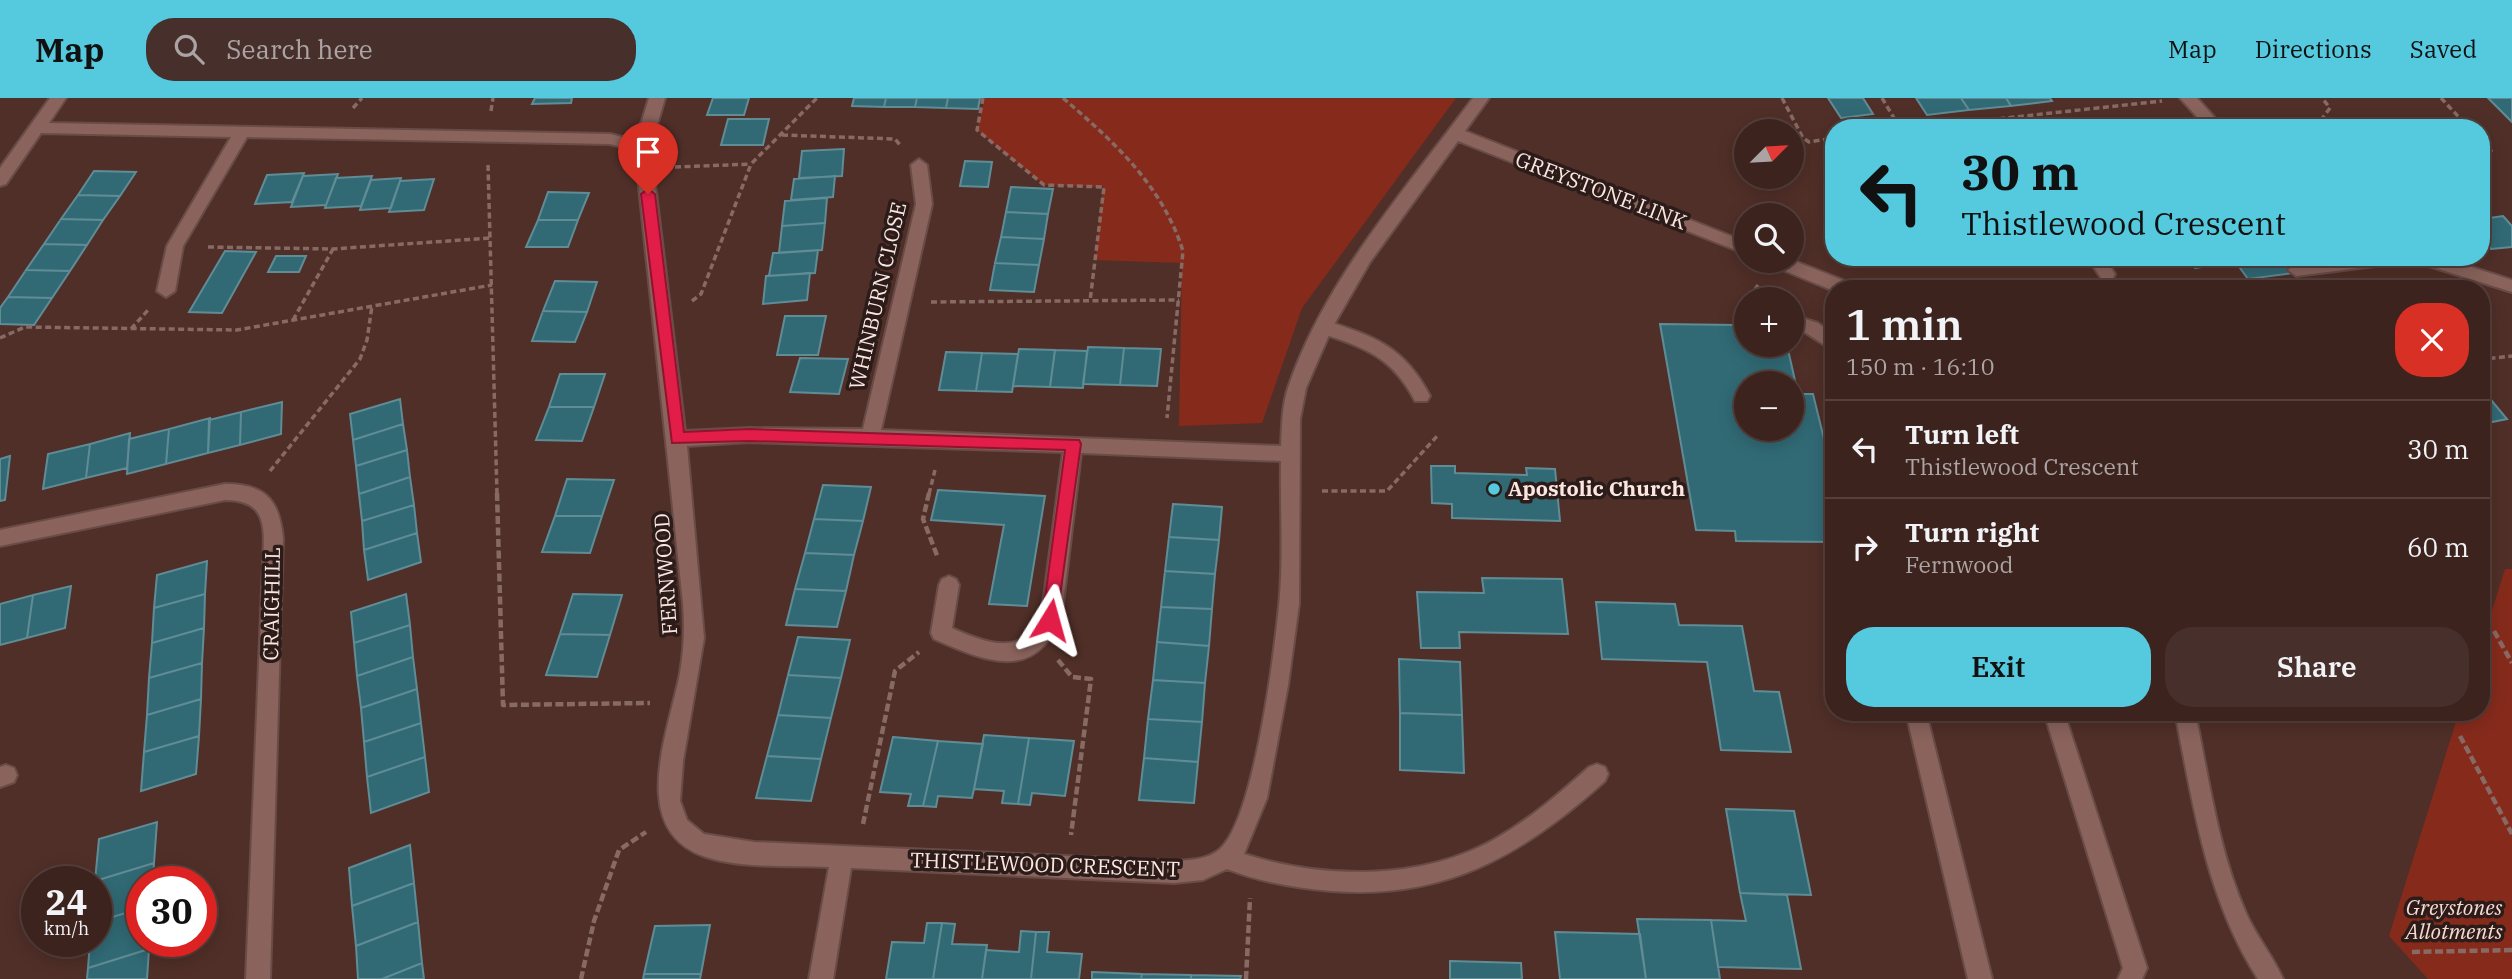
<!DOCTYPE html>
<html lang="en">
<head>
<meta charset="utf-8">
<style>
	:root { --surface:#3c231e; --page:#472f2b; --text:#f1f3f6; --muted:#aca4a4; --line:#55403c; --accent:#55cadf }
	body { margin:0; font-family:"IBM Plex Serif",serif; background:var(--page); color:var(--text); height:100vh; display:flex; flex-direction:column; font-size:26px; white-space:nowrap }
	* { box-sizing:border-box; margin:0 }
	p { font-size:23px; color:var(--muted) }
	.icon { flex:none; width:38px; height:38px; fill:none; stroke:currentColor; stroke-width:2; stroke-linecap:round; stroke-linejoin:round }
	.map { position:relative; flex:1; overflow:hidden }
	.panel { position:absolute; left:1825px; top:182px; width:665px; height:441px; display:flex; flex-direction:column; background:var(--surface); border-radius:28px; box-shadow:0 4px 18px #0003,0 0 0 2px var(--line) }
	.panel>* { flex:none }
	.top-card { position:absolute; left:1825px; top:21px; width:665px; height:147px; border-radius:28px; box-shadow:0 4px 18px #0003,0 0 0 2px var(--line); background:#55cadf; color:#111; overflow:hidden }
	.needle { width:46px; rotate:66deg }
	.tools { position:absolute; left:1734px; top:21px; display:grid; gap:14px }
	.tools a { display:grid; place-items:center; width:70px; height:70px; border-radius:50%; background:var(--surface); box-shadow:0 4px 18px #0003,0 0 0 2px var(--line); font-size:35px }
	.speed { position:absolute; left:21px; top:768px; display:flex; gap:14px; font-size:35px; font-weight:700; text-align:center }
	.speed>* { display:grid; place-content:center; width:91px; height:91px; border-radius:50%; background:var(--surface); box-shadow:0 4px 18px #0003,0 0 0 2px var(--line); line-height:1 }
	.speed small { font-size:18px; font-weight:400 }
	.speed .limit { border:10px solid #d22; background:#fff; color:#111 }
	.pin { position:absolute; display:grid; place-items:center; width:60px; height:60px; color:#fff; margin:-72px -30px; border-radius:50% 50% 50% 0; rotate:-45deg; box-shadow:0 0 7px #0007 }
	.pin .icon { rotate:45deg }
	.me { position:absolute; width:77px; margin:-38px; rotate:8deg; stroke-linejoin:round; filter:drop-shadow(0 0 5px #0008) }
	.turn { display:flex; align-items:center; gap:24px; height:147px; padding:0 21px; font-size:32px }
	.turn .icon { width:91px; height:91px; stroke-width:2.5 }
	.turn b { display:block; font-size:49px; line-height:60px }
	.round { display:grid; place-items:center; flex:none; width:74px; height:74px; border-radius:28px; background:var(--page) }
	.overview { display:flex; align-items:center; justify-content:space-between; height:119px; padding:0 21px }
	h1 { font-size:42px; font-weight:600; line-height:52px }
	.action { display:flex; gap:14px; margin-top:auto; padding:14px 21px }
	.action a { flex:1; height:80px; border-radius:28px; background:var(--accent); color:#111; font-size:28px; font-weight:600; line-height:80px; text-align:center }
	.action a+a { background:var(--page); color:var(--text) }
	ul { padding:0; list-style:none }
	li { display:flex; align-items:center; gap:21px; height:98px; padding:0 21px; border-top:2px solid var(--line) }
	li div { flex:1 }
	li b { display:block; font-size:26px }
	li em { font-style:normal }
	header { display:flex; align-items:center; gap:42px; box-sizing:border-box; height:98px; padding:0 35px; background:var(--accent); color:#111 }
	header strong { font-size:33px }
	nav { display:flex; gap:38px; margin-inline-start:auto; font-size:24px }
	.search { width:490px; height:63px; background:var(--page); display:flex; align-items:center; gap:18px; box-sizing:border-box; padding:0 24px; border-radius:28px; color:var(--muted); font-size:26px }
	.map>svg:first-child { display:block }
	.green { fill:#862b1c }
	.building { fill:#316a75; stroke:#608c96; stroke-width:2; fill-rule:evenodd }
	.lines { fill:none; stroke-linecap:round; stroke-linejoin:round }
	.service-casing { stroke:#694c47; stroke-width:4 }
	.minor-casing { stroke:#694c47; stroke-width:4 }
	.path-far1 { stroke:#886a64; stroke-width:3.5; stroke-dasharray:6 3.5; stroke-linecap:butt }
	.path { stroke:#886a64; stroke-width:4.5; stroke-dasharray:8 3.5; stroke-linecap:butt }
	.service { fill:#89635c; fill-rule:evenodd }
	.minor { fill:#89635c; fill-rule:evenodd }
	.route { fill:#e11d48; stroke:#92132f; stroke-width:2 }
	.poi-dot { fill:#55cadf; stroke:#2b1c19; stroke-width:2.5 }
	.labels { text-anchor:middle; stroke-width:7; stroke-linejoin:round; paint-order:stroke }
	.street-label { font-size:21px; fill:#fde6e2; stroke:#2b1c19 }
	.poi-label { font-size:21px; font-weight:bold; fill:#fde6e2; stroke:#2b1c19; text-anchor:start }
	.park-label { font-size:21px; font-style:italic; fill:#f9d9d2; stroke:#2b1c19 }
</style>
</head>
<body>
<header>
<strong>Map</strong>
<div class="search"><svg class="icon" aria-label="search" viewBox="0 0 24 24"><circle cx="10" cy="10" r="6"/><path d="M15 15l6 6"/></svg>Search here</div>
<nav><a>Map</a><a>Directions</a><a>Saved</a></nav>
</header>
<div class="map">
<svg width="2512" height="881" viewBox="0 0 2512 881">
	<rect width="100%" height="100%" fill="#502f28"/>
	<!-- green -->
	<path class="green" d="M985,0H1456L1302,210L1262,325L1179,328L1182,165L1095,162L1103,89L1044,87L977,32Z
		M2505,471H2512V881H2428L2389,838L2459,614H2482V545Z"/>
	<!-- building -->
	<path class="building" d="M535,0H572L571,5L532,6Z
		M713,0H749L744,17H707Z
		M854,0H886L884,9L852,8Z
		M886,0H917L915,9H884Z
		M917,0H948L946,10L915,9Z
		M948,0H980L978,11L946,10Z
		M1828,0H1863L1873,16L1841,20Z
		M1916,0H1961L1969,12L1927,17Z
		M1961,0H2006L2011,8L1969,12Z
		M2006,0H2050L2052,3L2011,8Z
		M2488,0H2512V24Z
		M728,21H769L763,47H721Z
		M844,51L842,78L799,80L802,53Z
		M965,63L992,64L988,89L960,88Z
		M94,73L136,74L120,98L78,97Z
		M304,75L292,104L255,106L267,77Z
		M338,76L326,107L291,109L303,78Z
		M372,78L361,108L325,110L336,80Z
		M835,78L833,99L791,102L794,81Z
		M401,80L391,110L360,112L371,82Z
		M434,81L424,112L389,114L400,83Z
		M1011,89L1053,91L1048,116L1006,114Z
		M548,94L589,95L578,122H538Z
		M78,97L120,98L103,122L61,121Z
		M827,100L825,125L782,128L785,103Z
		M1006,114L1048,116L1044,141L1001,139Z
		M2503,118L2512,128V149L2491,151L2482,140V121Z
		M61,121L103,122L87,147L44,146Z
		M538,122H578L568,149H526Z
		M825,125L822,152L779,155L782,128Z
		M1001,139L1044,141L1039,167L995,165Z
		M44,146L87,147L70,173L26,172Z
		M818,152L815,175L769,178L773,155Z
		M225,153L256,154L222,215L189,214Z
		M276,158H306L299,174H268Z
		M2187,159H2227L2231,165L2195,170Z
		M2232,159H2281L2293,175L2248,181Z
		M995,165L1039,167L1034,194L990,192Z
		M26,172L70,173L52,200L8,199Z
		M810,175L807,202L763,206L766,178Z
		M555,183L597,184L587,214L543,213Z
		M8,199L52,200L34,227L0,226V210Z
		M543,213L587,214L575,244L532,243Z
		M785,218H826L818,257H777Z
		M1660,226L1736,227L1739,243H1746V247H1787L1798,296H1813L1824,341H1834V444L1736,443L1735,433L1696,432ZM1746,285H1792V331H1746Z
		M1088,249L1124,250L1120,287L1083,286Z
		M1124,250L1161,251L1157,288L1120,287Z
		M1019,251L1055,252L1050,289L1013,288Z
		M1055,252L1087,253L1083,290L1050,289Z
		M946,254L982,255L976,293L939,292Z
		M982,255L1018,256L1012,294L976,293Z
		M800,260L848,261L839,296L790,294Z
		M560,276H605L594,309H549Z
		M2482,291L2507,321L2482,326Z
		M400,301L403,326L353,342L350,316Z
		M282,304L281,336L240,347L241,314Z
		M549,309H594L582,343L536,342Z
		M241,314L240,347L208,355L209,322Z
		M210,320L208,355L166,366L169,331Z
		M403,326L407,352L356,368L353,342Z
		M169,331L166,366L127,376L129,341Z
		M130,335L127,370L86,380L90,346Z
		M90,346L86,380L43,391L48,356Z
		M407,352L410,379L359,396L356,368Z
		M10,358L5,402L0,403V361Z
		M1431,368H1455V375L1527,377L1526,370L1555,371L1560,423L1452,420V406L1432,405Z
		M410,379L414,407L362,423L359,396Z
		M567,381L614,382L602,418H555Z
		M823,387L871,389L863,423L814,421Z
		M938,392L1045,398L1027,508L989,506L1004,427L931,422Z
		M1173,406L1222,409L1219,442L1169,439Z
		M414,407L417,435L364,452L362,423Z
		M555,418H602L590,455L542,454Z
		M814,421L863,423L854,457L805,455Z
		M417,435L421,464L368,482L364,452Z
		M1169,439L1219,442L1215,476L1165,473Z
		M805,455L854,457L846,493L795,491Z
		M207,463L205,496L154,510L157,477Z
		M1165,473L1215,476L1212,511L1161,509Z
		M1482,480L1562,481L1568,536L1459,534L1460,550H1421L1417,494L1484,495Z
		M71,488L65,530L27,540L33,497Z
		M795,491L846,493L837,529L786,527Z
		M205,496L204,530L152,545L154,510Z
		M406,496L410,527L354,545L351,514Z
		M573,496L622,497L610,537L560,536Z
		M33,497L27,540L0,547V506Z
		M1596,504L1675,506L1679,527L1742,528L1754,593L1779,594L1791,654L1721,652L1707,564L1602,561Z
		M1161,509L1212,511L1209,548L1157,544Z
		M410,527L413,559L357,578L354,545Z
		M204,530L202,565L149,580L152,545Z
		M560,536L610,537L597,579L546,577Z
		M798,539L850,542L841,580L788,577Z
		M1157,544L1209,548L1205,585L1153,582Z
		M413,559L417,591L361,610L357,578Z
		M1399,561L1460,564L1462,617L1400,615Z
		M202,565L201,601L147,617L149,580Z
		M788,577L841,580L831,620L778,617Z
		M1153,582L1205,585L1202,624L1148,621Z
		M417,591L421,625L364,644L361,610Z
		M201,601L199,638L144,654L147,617Z
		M1400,615L1462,617L1464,675L1400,672Z
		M778,617L831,620L821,661L767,658Z
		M1148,621L1202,624L1198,664L1144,660Z
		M421,625L425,659L367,679L364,644Z
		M984,637L1029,640L1018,706L1002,705L1004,693L974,691Z
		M199,638L196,676L141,693L144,654Z
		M893,639L938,643L923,708H908L911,696L880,694Z
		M1029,640L1074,643L1065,698L1032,695L1030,707L1018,706Z
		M938,643L983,646L974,691L972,700L938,698L936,709L923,708Z
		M767,658L821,661L811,703L756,700Z
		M425,659L429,694L371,715L367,679Z
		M1144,660L1198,664L1194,705L1139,702Z
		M1726,711L1794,713L1811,797L1740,795Z
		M157,724L154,765L95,783L99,741Z
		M410,747L414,785L352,808L349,770Z
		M154,765L153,784H142V810L96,824L95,783Z
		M414,785L418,824L356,848L352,808Z
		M1740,795L1787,797L1801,871L1718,869L1711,822L1746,823Z
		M142,810V844H149V851L88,870L90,844H96V824Z
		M1637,821L1711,822L1720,881H1646Z
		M418,824L422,865L382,881H358L356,848Z
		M927,825H942L933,881H886L892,844L924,845Z
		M942,825L955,826L952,846L987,847L982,881H933Z
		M710,827L701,876H644L655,828Z
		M1021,833L1036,834L1031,881H982L986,852L1019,854Z
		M1036,834H1049L1047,854L1082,856L1079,881H1031Z
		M1555,834L1640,836L1646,881H1560Z
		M149,851L147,881H87L88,870Z
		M1450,863L1521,865L1522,881H1450Z
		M422,865L424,881H382Z
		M1092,874L1142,876L1141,881H1092Z
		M644,876H701L700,881H643Z
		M1142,876L1191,877V881H1141Z
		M1191,877L1241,878L1240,881H1191Z"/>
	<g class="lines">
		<defs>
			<path id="service" d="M1792,217L1818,225L1834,237V253L1806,235L1792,231Z
				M1324,222C1375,239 1404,248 1430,298L1427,303H1415C1391,257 1364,250 1318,234L1315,229Z
				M1906,614H1926L1992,881H1968Z
				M2044,614H2064L2147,870L2142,881H2118L2123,870Z"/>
			<path id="minor" d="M50,0H66L49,25L610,36L631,41L642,23L649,0H665L658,24L643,47L653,70L685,333L749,330L863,331L916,106L911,67L919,61L927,67L932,106L881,332L1281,348C1282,329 1282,308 1288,290C1323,184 1408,88 1473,0H1489L1465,33L1746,144V156L1458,43L1370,164L1332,230L1306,290L1300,321L1299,506L1288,587L1267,700L1244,756C1324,781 1421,783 1495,741C1530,721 1560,695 1589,669L1597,666L1605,669L1608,676L1605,683C1523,757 1445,802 1331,793C1295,790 1260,784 1227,771L1203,782L1174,785L851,770L833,881H809L829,769C790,767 744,771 706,759C626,733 669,633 680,575C684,552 685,529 683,505L637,70L629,51L610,46L247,39L183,148L175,193L166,199L157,193L167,148L231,39L41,35L6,86L0,88V70ZM749,344L1063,354L1042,514C1027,560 987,546 952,530L959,487L956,481L949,478L942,481L939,487L931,535L934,541C988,565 1039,585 1062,514L1081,355L1281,363C1280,411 1284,461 1279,508C1274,558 1254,720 1220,751C1207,762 1190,762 1174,763L754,744L704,736L687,722L680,703L683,663L704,540L687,348Z
				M2180,0H2197L2224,30H2207Z
				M2087,159H2104L2115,176L2113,180H2101Z
				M2347,159H2384L2381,166L2375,168L2296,178L2288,172L2296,166Z
				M2411,159H2440L2512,182V194L2413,163Z
				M1792,162L1853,186L1855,191L1834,193L1771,167L1769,163Z
				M225,386C265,386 279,401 283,440L270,881H246L263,468C264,433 270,402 225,402L0,448V432Z
				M2175,614H2195C2209,681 2218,752 2246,815C2256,838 2273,858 2283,881H2258C2206,800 2193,706 2175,614Z
				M6,667L14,670L17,677L14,684L0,689V669Z"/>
		</defs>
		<!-- service casing -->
		<use href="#service" class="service-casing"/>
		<!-- minor casing -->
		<use href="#minor" class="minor-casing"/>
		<!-- path-far1 -->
		<path class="path-far1" d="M983,0L977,32L1044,87L1104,89L1090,203
			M1063,0C1114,44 1162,87 1183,153L1167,320
			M1782,0L1803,40L1809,44L1834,40
			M1882,0L1900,30
			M2441,0L2469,30
			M353,10L362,0
			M491,13L493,0
			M1914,30L2162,3
			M2315,30L2330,10L2322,0
			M782,37L895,41L900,47
			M2482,43L2492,54
			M488,67L497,396
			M675,69L751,66
			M208,149L333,151L490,140
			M1756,201L1754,193L1760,184
			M692,203L701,196L751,66L817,0
			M931,204L1179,202
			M293,222L333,151
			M131,231L149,211
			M0,240L25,229L237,232L492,187
			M2482,257L2485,261L2512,258
			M270,373L360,261L367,242L372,208
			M1322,393H1387L1439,336
			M929,396L935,372"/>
		<!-- path -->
		<path class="path" d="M497,395L503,607L650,605
			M929,395L923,421L938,460
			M2494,533L2512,565
			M1058,562L1072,579L1091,581L1071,737
			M2460,638L2512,736
			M863,726L895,573L919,554
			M2412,854L2512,852
			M581,881L594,823L619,752L646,734
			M1246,881L1250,800"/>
		<!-- service -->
		<use href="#service" class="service"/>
		<!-- minor -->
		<use href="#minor" class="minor"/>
	</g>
	<!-- route -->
	<path class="route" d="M648,91L655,96L684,334L749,331L1079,342L1081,346L1056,527L1050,529L1042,522L1065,352L749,343L672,345L641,96Z"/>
	<!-- markers -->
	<circle class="poi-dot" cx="1494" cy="391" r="7"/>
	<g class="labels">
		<!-- street labels -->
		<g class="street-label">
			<text transform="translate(1601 93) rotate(21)" y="7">GREYSTONE LINK</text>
			<text transform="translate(878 198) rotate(-77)" y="7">WHINBURN CLOSE</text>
			<text transform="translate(666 476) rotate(-94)" y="7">FERNWOOD</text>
			<text transform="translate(272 506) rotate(-89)" y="7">CRAIGHILL</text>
			<text transform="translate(1045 767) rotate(2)" y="7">THISTLEWOOD CRESCENT</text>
		</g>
		<!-- poi labels -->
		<g class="poi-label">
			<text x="1508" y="398">Apostolic Church</text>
		</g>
		<!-- park labels -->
		<g class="park-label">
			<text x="2454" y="817">Greystones<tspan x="2454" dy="24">Allotments</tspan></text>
		</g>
	</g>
</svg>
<div class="tools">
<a><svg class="needle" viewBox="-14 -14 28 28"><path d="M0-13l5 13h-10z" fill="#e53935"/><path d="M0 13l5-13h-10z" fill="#aca4a4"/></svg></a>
<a><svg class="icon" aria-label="search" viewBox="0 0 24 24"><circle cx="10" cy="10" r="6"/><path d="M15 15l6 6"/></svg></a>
<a>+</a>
<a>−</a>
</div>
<div class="speed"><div>24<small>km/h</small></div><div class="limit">30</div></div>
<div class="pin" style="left:648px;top:96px;background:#d93025"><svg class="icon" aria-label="arrive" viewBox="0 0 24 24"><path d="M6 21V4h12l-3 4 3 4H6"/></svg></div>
<svg class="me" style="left:1050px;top:522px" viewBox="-20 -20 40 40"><path d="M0-17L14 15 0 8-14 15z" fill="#e11d48" stroke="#fff" stroke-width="4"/></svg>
<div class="top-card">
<div class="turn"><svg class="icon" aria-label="left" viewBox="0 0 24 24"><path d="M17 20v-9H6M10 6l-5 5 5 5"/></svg><div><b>30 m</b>Thistlewood Crescent</div></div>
</div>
<section class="panel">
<div class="overview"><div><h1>1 min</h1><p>150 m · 16:10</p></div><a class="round" style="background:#d93025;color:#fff"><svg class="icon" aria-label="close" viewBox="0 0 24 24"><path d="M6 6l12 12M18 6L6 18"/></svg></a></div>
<ul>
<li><svg class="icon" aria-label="left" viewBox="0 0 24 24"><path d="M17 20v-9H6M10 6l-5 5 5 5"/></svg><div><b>Turn left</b><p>Thistlewood Crescent</p></div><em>30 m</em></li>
<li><svg class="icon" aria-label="right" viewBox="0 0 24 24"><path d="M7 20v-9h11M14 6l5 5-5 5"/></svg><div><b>Turn right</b><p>Fernwood</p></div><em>60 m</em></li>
</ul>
<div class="action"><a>Exit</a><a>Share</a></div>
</section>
</div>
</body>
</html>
